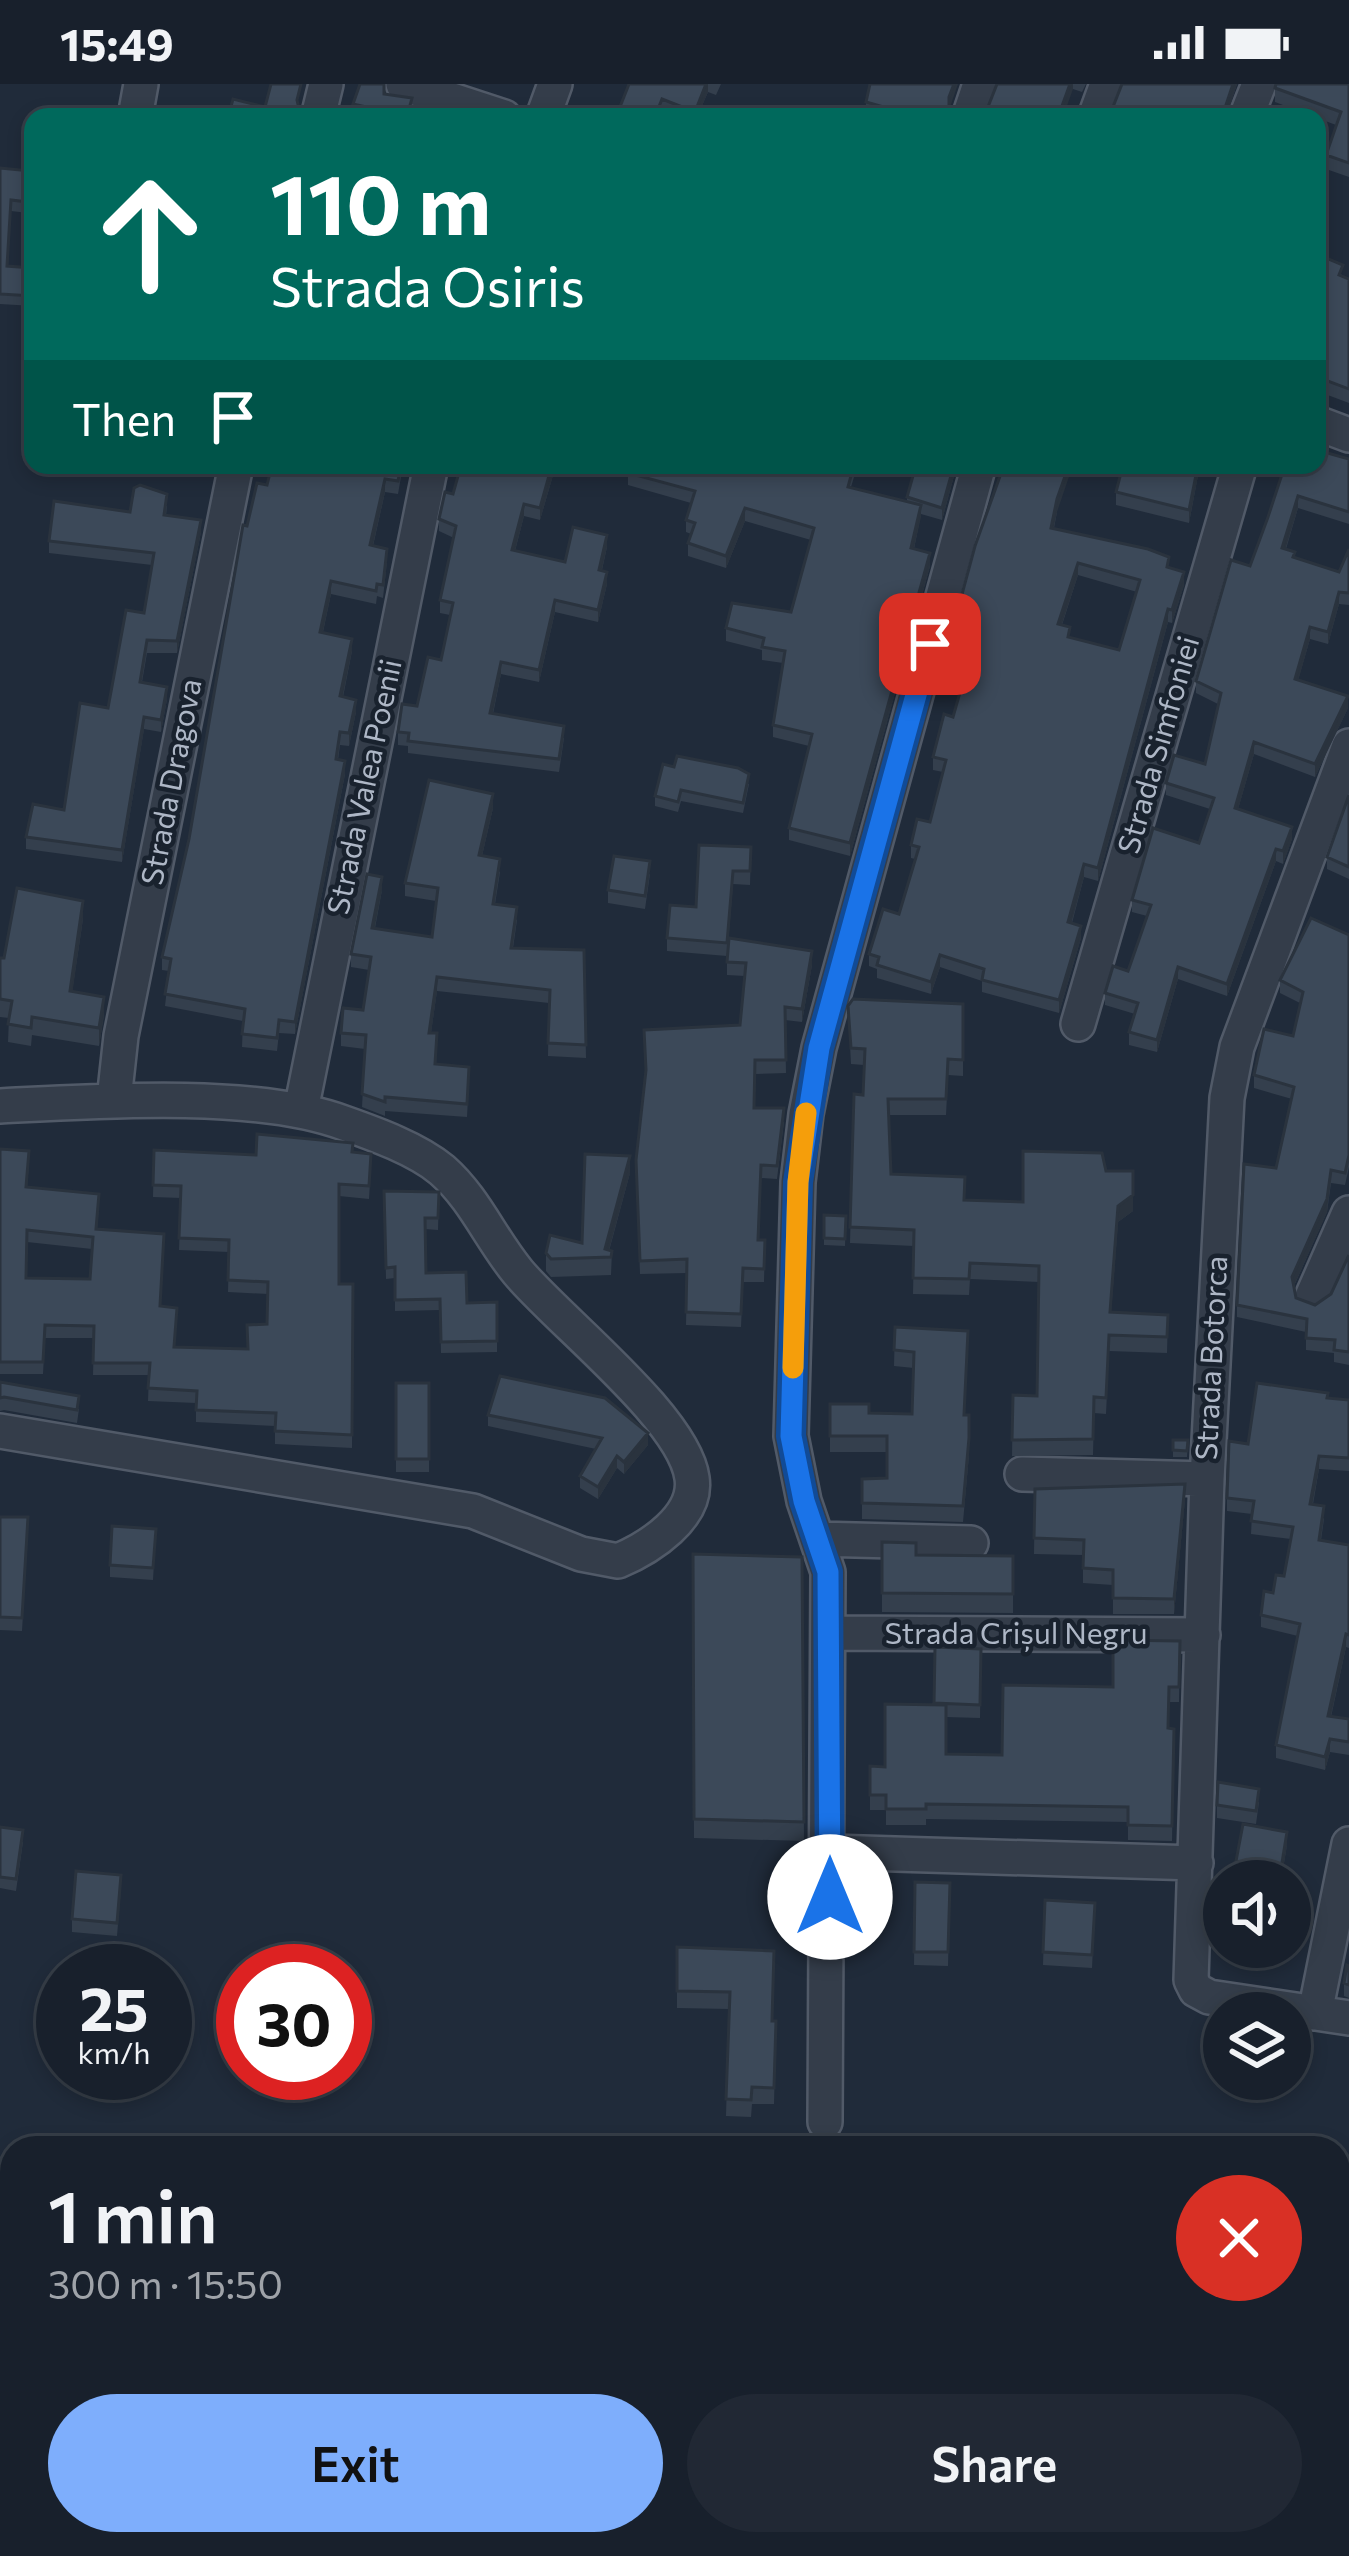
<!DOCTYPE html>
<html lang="en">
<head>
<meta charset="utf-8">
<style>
	:root { --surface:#18202c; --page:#212834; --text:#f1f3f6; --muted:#9fa3a9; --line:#363e48; --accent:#7eaefc }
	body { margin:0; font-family:Commissioner,sans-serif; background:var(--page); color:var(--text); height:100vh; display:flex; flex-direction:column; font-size:45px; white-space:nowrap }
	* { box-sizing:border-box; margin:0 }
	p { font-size:39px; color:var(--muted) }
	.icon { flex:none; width:66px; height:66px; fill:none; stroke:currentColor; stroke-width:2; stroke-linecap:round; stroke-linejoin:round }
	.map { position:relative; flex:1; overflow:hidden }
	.sheet { position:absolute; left:0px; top:2052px; width:1350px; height:420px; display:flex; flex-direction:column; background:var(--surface); border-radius:36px 36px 0 0; box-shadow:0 6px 18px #0003,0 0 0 3px var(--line) }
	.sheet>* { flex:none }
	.guide { position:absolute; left:24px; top:24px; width:1302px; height:366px; border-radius:24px; box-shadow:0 6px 18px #0003,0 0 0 3px var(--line); background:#00695c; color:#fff; overflow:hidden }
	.buttons { position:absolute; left:1203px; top:1776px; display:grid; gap:24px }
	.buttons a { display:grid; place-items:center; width:108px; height:108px; border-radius:50%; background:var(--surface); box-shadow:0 6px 18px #0003,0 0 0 3px var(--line); font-size:60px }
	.speed { position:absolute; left:36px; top:1860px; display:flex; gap:24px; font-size:60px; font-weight:700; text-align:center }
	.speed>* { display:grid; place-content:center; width:156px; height:156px; border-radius:50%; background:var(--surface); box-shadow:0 6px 18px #0003,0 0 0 3px var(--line); line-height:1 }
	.speed small { font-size:30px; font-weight:400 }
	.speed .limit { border:18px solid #d22; background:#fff; color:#111 }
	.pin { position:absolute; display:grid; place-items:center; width:102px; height:102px; color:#fff; margin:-51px; border-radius:24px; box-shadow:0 6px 18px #0006 }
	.me { position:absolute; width:132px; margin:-66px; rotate:0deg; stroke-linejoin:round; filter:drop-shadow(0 0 9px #0008) }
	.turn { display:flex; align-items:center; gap:42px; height:252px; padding:0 48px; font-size:54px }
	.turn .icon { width:156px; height:156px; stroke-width:2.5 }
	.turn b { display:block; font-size:84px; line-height:102px }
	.then { display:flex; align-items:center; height:114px; padding:0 48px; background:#0003; gap:24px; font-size:45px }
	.round { display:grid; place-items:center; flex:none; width:126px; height:126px; border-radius:63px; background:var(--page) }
	.overview { display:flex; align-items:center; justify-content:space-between; height:204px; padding:0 48px }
	h1 { font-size:72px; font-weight:600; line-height:90px }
	.button { display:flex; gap:24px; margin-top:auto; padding:24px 48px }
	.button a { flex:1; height:138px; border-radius:72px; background:var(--accent); color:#111; font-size:48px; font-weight:600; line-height:138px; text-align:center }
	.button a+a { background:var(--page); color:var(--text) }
	.status { display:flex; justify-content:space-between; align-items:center; height:84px; padding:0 60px; background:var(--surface); direction:ltr }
	.status svg { height:33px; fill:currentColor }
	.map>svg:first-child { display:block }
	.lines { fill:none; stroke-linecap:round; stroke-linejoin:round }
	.minor-casing { stroke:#515a68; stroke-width:38 }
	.minor { stroke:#343d4a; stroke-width:33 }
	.wall { fill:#343f4d; fill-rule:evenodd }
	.shaded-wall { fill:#2a333e }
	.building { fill:#3c4959; stroke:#2a333e; stroke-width:3; fill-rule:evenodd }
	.route-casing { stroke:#114b97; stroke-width:30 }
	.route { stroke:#1a73e8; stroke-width:21 }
	.slow { stroke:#f59e0b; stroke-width:21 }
	.labels { text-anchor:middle; stroke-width:9; stroke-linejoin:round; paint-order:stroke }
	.street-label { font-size:30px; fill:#aeb7c6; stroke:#19222e }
</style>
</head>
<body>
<div class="status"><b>15:49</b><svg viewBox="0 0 49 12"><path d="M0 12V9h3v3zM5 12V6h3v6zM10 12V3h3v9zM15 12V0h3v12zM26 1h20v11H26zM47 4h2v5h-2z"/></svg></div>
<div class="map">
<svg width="1349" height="2472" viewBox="0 0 1349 2472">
	<rect width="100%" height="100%" fill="#202b3a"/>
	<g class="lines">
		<defs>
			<path id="minor" d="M403,0L504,33
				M135,33L141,0
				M318,33L326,0
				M543,33L555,0
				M969,33L980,0
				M1095,33L1107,0
				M1246,33L1259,0
				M1317,339L1349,351
				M1349,662L1237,963L1227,1014L1207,1395L1191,1896L1196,1906L1209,1913L1349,1934
				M1078,940L1240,381
				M114,1016L121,952L236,381
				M0,1022C95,1017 256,1006 344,1039C375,1050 417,1065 442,1086C475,1115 490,1154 518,1188C560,1238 684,1334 692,1394C698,1433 649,1464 618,1477L581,1470L473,1427L0,1347
				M301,1026L431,381
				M1312,1213L1349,1129
				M1022,1390L1207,1395
				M817,1455L971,1459
				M829,1549L1203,1551
				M830,1768L1196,1779
				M1315,1929L1349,1760
				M825,2038L828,1488L804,1417L791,1352L798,1098L806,1030L819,964L979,381"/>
		</defs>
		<!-- minor casing -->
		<use href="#minor" class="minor-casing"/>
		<!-- minor -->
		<use href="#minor" class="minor"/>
	</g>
	<!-- wall -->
	<path class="wall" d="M629,0H721L716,11L708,8L697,33H679L662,26Z
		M997,0H1086L1082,8L1073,5Z
		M1237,0L1226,33H1109Z
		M1349,0V93L1326,85V71L1336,41L1275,18V4Z
		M384,11L412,27L410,33H353V20Z
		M866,18L949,26L956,33H872L866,31Z
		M0,84L31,97L28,129L11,127L8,182L33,184V222L0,220Z
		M1317,162L1322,172L1343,192L1349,195V319L1317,307Z
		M26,251L33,252V334L23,333Z
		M1349,375V440L1298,424L1286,465L1295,474L1339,488L1349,465V521L1339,520L1328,560L1310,555L1298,596L1348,624L1315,693L1254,670L1238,725L1292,755L1283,780L1276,777L1227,912L1178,895L1157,968L1129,961V948L1135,930L1105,921V909L1128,887L1147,832L1132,828V816L1199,759L1210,725L1166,711V699L1205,680L1218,620L1196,609V597L1250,482L1268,433L1281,392L1266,387V381H1317Z
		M272,381H403L398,410L385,408L373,462L387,477L383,514L377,512L376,520L331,510L323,548L352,567L343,613L356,628L349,662L340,661L338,676L345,690L295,950L279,949L277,967L242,963L243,937L165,922L169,887L162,886V873L189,755L247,442L267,401Z
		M556,381L540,436L524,432L515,467L565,478L607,463L602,486L607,500L598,538L555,528L539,598L501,590L493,630L564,654L559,688L408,669V662L398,661V648L417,622L441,576L450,531L440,529V516L454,454L439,447V435L453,410Z
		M957,381L942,436L921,430L914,465L930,482L850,772L789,756V744L809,662L773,653V641L783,579L762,576V566L726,557V544L791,528L811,456L745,437L726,484L688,472V459L691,450L686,448V436L691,419L628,401V389L854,393L851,403L907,417V413Z
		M1098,381H1200L1189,439L1116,421V408L1121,388Z
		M167,422L166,431L201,448L177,569H147L142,598L167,615L161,648L144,645L122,778L26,765V753L64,726L108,624L144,529L152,481L49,469V457L130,428Z
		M1057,428L1054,444L1169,484L1184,501L1172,539L1168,538L1098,797L1084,793L1072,839L1081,854L1059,929L982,908V897L940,883L931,910L877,894V885L869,882V870L899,830L915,775L911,774V761L930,738L943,688L933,686V673L953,633L964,591L945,586V573ZM1078,491L1137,508L1119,566L1070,553L1062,541Z
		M674,683L749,700L743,729L681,717L678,728L655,722V712Z
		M1349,711V795L1327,785V773Z
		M493,724L482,772L500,788L495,820L517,836L513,864L584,866L586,974L548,972L549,919L437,907L431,949L437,963L436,980L469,996L467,1033L385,1027V1032L362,1023L365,965L341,962V949L363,926L369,886L351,883V870L382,806L375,844L432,853L436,817L405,812V799Z
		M751,763L750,801L733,800L727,872L667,867V854Z
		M650,790L645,825L608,819V806Z
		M83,835L72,908L104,931L99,962L32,951L31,962L8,958L9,934L0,933V874H4Z
		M1349,851V1083L1345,1101L1331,1099L1327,1128L1294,1202L1296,1214L1315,1221L1331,1210L1349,1171V1281L1334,1278V1269L1306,1266V1248L1237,1233V1221L1276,1084L1292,1015L1254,1004V991L1293,952L1300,919L1280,909V896Z
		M727,878L812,881L802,938L785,936L786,989L755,990L754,1024L784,1038L777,1095L761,1094L759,1156H765L764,1198H743L741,1243L686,1241L687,1189L640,1190L636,1076L740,941L745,892L727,891Z
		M963,920V992L948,991L946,1031H889L891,1090L965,1116L1023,1118L1106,1087H1133V1127L1118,1138L1111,1228L1168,1231L1167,1269L1109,1267L1106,1330L1094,1329L1093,1371L1012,1372L1013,1311L1037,1312L1039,1198L970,1195L969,1211L913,1210L914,1162L850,1159L854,1010L863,1011L864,981L851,980L848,922Z
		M0,1065L29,1080L27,1103L99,1123L97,1145L161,1222L175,1263L248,1265L267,1240L268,1210L228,1208L229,1168L179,1166L181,1114L153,1113L154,1066L256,1071L353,1068L371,1082L369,1115L339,1112V1200H353L352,1364L275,1360V1342L196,1338V1319L148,1317L149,1291H93L94,1254H45L43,1290H0ZM27,1158L92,1165L90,1195L26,1194Z
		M630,1089L609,1167H612L611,1191L551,1193L546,1187V1169L582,1159Z
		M384,1107L439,1108L438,1146L425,1145L426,1189L467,1219L497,1218V1268L441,1269L440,1226L395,1227V1194L386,1195Z
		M824,1131L846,1132L845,1162L824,1161Z
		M895,1243L965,1331L969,1371L963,1438L862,1435V1395L887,1394V1368H830V1320L869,1329L912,1330L914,1284L894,1282Z
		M0,1298L79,1325L77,1339L4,1326L0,1327Z
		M396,1299H429V1388H396Z
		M1327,1314L1349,1316V1387L1319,1385L1313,1420L1324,1435L1321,1456L1349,1461V1564L1346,1563L1331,1633L1349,1635V1671L1330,1668L1325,1686L1276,1674V1661L1298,1552L1261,1543V1531L1284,1492L1291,1455L1251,1450L1252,1430L1227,1427V1414L1248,1360Z
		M488,1331L648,1361L624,1390L617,1384L598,1415L580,1404V1392L596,1365L488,1342Z
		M1173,1356H1188L1187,1373H1173Z
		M1035,1405L1185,1415L1174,1530H1113V1501L1083,1499V1471L1034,1470Z
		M0,1433L28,1446L22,1547L0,1546Z
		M156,1445L153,1496L110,1493V1481Z
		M882,1458L916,1471L1013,1472V1529L882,1528Z
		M693,1470L802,1473L804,1757L694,1754Z
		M1180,1557L1179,1618H1169L1168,1644L1174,1645L1172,1757L1128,1756V1738L926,1735V1741H886V1726H870V1682L885,1683L981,1565L980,1634L946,1633V1670L1002,1671L1113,1603Z
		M1259,1718L1256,1740L1217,1734V1721Z
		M0,1743L23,1758L16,1807L0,1804Z
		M1287,1761L1281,1797L1236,1790V1777Z
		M915,1798L950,1799L948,1882L914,1881Z
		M121,1804L117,1852L72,1848V1835Z
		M1045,1816L1095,1819L1092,1884L1043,1881Z
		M677,1863L772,1937H776L774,2020H752L751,2033L726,2032L729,1925L677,1924Z
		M1349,1882V1914L1344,1912V1899Z"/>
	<!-- shaded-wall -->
	<path class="shaded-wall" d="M706,0H708V8L697,33H695V28Z
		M954,0H958L949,26V13Z
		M1070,0H1073V5L1063,33H1058Z
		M1233,0H1237L1226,33H1222Z
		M552,381H556L540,436V424Z
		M954,381H957L942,436V424Z
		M1069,381H1073L1057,428L1051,456V444L1057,415Z
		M1198,381H1200L1189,439V426Z
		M385,395V408L370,474V461Z
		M1298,412V424L1282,476V464Z
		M524,420V432L512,478V466Z
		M921,421V433L911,477V464Z
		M745,424V437L726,484V472Z
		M201,436V448L177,569V557Z
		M607,451V463L599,498V486Z
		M930,469V482L850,772V759Z
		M1078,479V491L1058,552V540Z
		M607,488V500L598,538V526Z
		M1184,488V501L1172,539V526Z
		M331,497V510L320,561V548Z
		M1339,508V520L1328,560V548Z
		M555,516V528L539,598V586Z
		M1168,525V538L1098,797V784Z
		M1310,543V555L1295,608V595Z
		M352,555V567L340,625V612Z
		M501,578V590L490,642V629Z
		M167,603V615L161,648V636Z
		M1348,612V624L1315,693V680Z
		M356,616V628L349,662V649Z
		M144,633V645L122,778V766Z
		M1254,658V670L1235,736V724Z
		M345,677V690L295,950V938Z
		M493,710V724L479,785V771Z
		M1292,743V755L1283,780V767Z
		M1276,765V777L1227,912V900Z
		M1084,780V793L1068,851V838Z
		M382,793V806L372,857V844Z
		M83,817V835L70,925V907Z
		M1081,842V854L1059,929V916Z
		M812,867V881L802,938V925Z
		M940,871V883L931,910V898Z
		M1178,883V895L1157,968V956Z
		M437,893V907L429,962V949Z
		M104,913V931L99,962V944Z
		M630,1072V1089L607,1173L605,1165Z
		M1331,1086L1327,1128L1292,1206V1193Z
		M1133,1111V1127L1118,1138L1110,1244L1118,1122Z
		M648,1349V1361L624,1390V1378Z
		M617,1372V1384L598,1415V1403Z
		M1319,1372V1385L1310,1432V1420Z
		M1185,1400V1415L1174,1530V1515Z
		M1346,1550V1563L1328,1645V1632Z
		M1330,1655V1668L1325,1686V1673Z
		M1287,1748V1761L1281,1797V1785Z"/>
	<!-- building -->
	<path class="building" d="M271,0H301L297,16L301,33H228L233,15L265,23Z
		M360,0H384V10L412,14L407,33H378L380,26L353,20Z
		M629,0H706L695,28L662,15L655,33H616Z
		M870,0H954L949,13V25L956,33H899L901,28L866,18Z
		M997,0H1070L1058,33H984Z
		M1122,0H1233L1222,33H1216L1189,24L1186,33H1109Z
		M1276,0H1349V79L1326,71L1341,28L1275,4Z
		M0,84L31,87L28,118L11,116L7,182L33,184V212L0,210Z
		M1317,162L1322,164L1319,171L1343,181L1339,191L1349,195V305L1317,293Z
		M26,251L33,252V325L23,324Z
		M1317,366L1349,375V428L1298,412L1282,464L1295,468L1293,473L1339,488L1349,465V509L1339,508L1328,548L1310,543L1295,595L1348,612L1315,680L1254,658L1235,724L1292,743L1283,767L1276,765L1227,900L1178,883L1157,956L1129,948L1138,919L1105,909L1113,882L1128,887L1151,821L1132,816L1153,744L1199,759L1214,714L1166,699L1174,671L1205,680L1221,609L1196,597L1231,476L1250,482L1268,433L1285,381H1317Z
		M272,381H401L398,397L385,395L370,461L387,465L383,501L377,500L376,507L331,497L320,548L352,555L340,612L356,616L349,649L340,648L336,675L345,677L295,938L279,936L277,954L242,950L245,925L165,910L171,875L162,873L189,755L243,441L247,442L257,399L267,401Z
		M461,381H552L540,424L524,420L512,466L565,478L573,443L607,451L599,486L607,488L598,526L555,516L539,586L501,578L490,629L564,642L559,675L408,657L409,649L398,648L402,620L417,622L428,573L441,576L453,519L440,516L456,442L439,435L445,408L453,410Z
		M629,381H854L848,403L921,421L911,464L930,469L850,759L789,744L812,650L773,641L785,567L762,563L764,554L726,544L732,519L791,528L814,444L745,424L726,472L688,459L695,439L686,436L695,407L628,389Z
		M916,381H954L942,424L907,413Z
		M1004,381H1069L1057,415L1051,444L1148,465L1169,473L1167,483L1184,488L1172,526L1168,525L1098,784L1084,780L1068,838L1081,842L1059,916L982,896L984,885L940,871L931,898L877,881L879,873L869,870L883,825L899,830L919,763L911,761L917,735L930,738L946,676L933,673L944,630L953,633L968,580L945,573L975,462ZM1078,479L1140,496L1119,566L1068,553L1070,543L1058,540Z
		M1123,381H1198L1189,426L1116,408Z
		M140,401L167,410L164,431L201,436L177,557L147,556L140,598L167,603L161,636L144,633L122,766L26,753L33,720L64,726L80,619L108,624L126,526L144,529L154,469L49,457L54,417L130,428L134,404Z
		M677,672L738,684L749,690L743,719L681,706L678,718L655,712L663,680L674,683Z
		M429,696L493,710L479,771L500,775L493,820L517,823L511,864L584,866L586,961L548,959L550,906L437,893L429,949H437L435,980L469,983L467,1020L385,1013V1018L362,1010L366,951L341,949L343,924L363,926L371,873L351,870L367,790L382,793L372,844L432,853L438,804L405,799Z
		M1349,711V783L1327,773Z
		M699,761L751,763L750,787H733L727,859L667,854L670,821L696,823Z
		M614,772L650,777L645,812L608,806Z
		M17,804L83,817L70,907L104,913L99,944L32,933L31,944L8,940L12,917L0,915V874H4Z
		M1311,834L1349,851V1071L1345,1089L1331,1086L1327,1115L1292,1193L1296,1214L1315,1221L1331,1210L1349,1171V1268L1334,1266L1335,1256L1306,1254L1307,1235L1237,1221L1244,1080L1276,1084L1294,1003L1254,991L1264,945L1293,952L1303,908L1280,896Z
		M729,854L812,867L802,925L785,923L786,976H755L754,1024H784L777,1082L761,1081L758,1156H765L764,1185L743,1184L741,1230L686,1228L687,1175L640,1177L636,1076L646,986L644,946L740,941L746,879L727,878Z
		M853,915L963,920V976L948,975L946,1015H888L891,1090L965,1093L964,1116L1023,1118V1067L1102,1069L1106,1087H1133V1111L1118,1122L1110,1228L1168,1231L1167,1253L1109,1251L1106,1314L1094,1313L1093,1355L1012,1356L1013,1311L1037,1312L1039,1182L970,1179L969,1195L913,1194L914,1146L850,1143L854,1010L863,1011L865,965L851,964L848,922Z
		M257,1050L353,1059L352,1068L371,1070L369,1102L339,1100V1200H353L352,1351L275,1347L276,1329L196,1326L197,1307L148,1304L150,1279H93L94,1242L45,1241L43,1278H0V1065L29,1067L26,1103L99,1110L96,1145L164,1150L160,1222L177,1224L174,1263L248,1265L247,1241L267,1240L268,1198L228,1196L229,1156L179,1154L181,1102L153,1101L154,1066L256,1071ZM27,1146L93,1153L90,1195L26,1194Z
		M585,1070L630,1072L605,1165L612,1167L611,1173L551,1175L546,1169L550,1151L582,1159Z
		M384,1107L439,1108L438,1134H425L426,1189L466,1188L467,1219L497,1218V1257L441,1258L440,1215L395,1216V1183L386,1184Z
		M824,1131L846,1132L845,1155L824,1154Z
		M895,1243L968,1247L964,1331H969V1354L963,1422L862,1419V1395L887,1394V1352H830V1320H869V1329L912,1330L914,1268L894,1266Z
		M500,1292L605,1314L648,1349L624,1378L617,1372L598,1403L580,1392L602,1354L488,1331Z
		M0,1298L79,1312L77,1326L4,1313L0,1314Z
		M396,1299H429V1375H396Z
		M1257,1299L1328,1309L1327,1314L1349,1316V1374L1319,1372L1310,1420L1324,1422L1319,1456L1349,1461V1551L1346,1550L1328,1632L1349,1635V1658L1330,1655L1325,1673L1276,1661L1300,1540L1261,1531L1264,1507L1273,1509L1276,1491L1284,1492L1293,1443L1251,1437L1254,1417L1227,1414L1229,1357L1248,1360Z
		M1173,1356H1188L1187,1367L1173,1366Z
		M1185,1400L1174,1515L1113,1514V1486L1083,1484L1084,1456L1034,1454L1035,1405Z
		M0,1433H28L22,1534L0,1533Z
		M112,1442L156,1445L153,1484L110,1481Z
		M882,1458L916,1459V1471L1013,1472V1510L882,1509Z
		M693,1470L802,1473L804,1738L694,1735Z
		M1113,1556L1180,1557L1179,1603H1169L1168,1644L1174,1645L1172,1742L1128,1741V1723L926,1720V1725H886V1711H870V1682L885,1683V1620L946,1621V1670L1002,1671L1003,1601L1113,1603Z
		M935,1563L981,1565L980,1621L934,1619Z
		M1218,1698L1259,1705L1256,1727L1217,1721Z
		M1243,1740L1287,1748L1281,1785L1236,1777Z
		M0,1743L23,1746L16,1795L0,1793Z
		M76,1787L121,1791L117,1839L72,1835Z
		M915,1798L950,1799L948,1868H914Z
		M1045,1816L1095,1819L1092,1871L1043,1868Z
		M677,1863L774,1867L772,1937H776L774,2004L752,2003L751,2016L726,2015L730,1908L677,1907Z
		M1347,1881L1349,1882V1901L1344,1899Z"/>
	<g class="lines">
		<defs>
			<path id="route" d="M830,1813L828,1488L804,1417L791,1352L798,1098L819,964L930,560"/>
		</defs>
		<!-- route casing -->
		<use href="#route" class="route-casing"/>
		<!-- route -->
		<use href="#route" class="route"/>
		<!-- slow -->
		<path class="slow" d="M793,1284L798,1098L806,1029"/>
	</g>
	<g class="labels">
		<!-- street labels -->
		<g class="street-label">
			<text transform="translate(1159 661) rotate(-74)" y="10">Strada Simfoniei</text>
			<text transform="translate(172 698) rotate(-79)" y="10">Strada Dragova</text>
			<text transform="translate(365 703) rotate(-78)" y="10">Strada Valea Poenii</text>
			<text transform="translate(1212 1274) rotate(-87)" y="10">Strada Botorca</text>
			<text x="1016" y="1560">Strada Crișul Negru</text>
		</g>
	</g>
</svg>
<div class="buttons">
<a><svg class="icon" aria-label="sound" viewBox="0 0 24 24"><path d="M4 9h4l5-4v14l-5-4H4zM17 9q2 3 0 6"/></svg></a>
<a><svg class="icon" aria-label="layers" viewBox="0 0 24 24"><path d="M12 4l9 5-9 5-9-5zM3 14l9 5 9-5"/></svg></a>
</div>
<div class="speed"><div>25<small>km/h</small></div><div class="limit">30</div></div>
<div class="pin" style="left:930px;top:560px;background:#d93025"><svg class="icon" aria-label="arrive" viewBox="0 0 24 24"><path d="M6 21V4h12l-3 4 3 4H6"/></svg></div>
<svg class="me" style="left:830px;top:1813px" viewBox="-20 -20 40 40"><circle r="19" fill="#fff"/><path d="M0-13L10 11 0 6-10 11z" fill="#1a73e8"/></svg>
<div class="guide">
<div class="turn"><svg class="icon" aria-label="ahead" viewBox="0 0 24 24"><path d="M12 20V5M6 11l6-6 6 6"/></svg><div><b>110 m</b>Strada Osiris</div></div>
<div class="then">Then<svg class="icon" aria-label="arrive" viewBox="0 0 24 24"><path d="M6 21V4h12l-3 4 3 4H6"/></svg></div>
</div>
<section class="sheet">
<div class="overview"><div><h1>1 min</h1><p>300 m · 15:50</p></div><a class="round" style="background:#d93025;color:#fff"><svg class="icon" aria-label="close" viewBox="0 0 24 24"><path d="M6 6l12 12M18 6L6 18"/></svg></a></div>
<div class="button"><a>Exit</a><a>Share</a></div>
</section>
</div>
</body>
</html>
